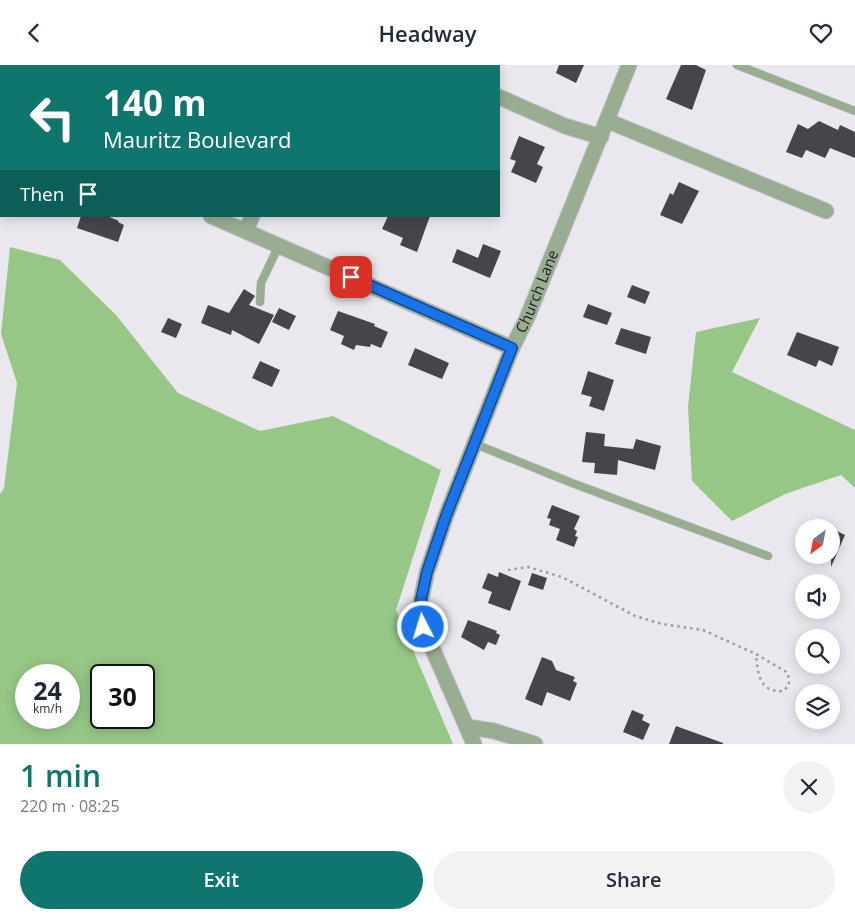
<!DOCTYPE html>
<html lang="en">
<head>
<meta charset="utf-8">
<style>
	:root { --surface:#fff; --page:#f2f2f3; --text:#1f2937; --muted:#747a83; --accent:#0f766e }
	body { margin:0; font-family:"Open Sans",sans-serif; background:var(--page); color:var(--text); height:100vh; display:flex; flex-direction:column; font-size:19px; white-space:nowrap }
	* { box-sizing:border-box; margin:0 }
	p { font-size:16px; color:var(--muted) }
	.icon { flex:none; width:28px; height:28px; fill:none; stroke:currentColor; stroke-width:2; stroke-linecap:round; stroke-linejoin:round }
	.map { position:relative; height:679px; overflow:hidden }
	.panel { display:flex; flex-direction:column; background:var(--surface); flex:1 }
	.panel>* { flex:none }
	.hud { position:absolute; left:0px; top:0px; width:500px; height:152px; box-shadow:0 2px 12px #0003; background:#0f766e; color:#fff; overflow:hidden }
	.needle { width:32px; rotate:212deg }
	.tools { position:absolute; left:795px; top:454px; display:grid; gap:10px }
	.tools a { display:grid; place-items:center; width:45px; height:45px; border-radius:50%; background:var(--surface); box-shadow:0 2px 12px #0003; font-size:25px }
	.speed { position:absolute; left:15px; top:599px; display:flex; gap:10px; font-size:25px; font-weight:700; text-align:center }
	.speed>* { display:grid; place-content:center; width:65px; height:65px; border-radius:50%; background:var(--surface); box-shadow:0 2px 12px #0003; line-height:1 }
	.speed small { font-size:12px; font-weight:400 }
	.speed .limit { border:2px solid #111; border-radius:8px; background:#fff; color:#111 }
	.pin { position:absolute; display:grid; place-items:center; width:42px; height:42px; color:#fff; margin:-21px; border-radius:10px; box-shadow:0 2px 8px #0006 }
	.me { position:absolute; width:55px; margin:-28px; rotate:355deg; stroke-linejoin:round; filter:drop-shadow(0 0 4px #0008) }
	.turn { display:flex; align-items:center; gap:18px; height:105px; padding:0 20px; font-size:22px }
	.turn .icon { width:65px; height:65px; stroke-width:2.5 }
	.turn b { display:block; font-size:35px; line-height:42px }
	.then { display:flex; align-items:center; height:48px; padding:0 20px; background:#0003; gap:10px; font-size:19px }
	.round { display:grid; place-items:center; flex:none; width:52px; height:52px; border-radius:26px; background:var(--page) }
	.headline { display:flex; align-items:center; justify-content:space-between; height:85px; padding:0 20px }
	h1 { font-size:30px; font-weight:600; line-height:38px; color:var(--accent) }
	.primary-button { display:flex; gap:10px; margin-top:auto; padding:10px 20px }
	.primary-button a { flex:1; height:58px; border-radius:30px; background:var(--accent); color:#fff; font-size:20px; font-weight:600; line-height:58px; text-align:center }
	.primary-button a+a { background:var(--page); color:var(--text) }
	header { display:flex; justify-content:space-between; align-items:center; height:65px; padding:0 20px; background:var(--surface); font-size:22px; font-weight:600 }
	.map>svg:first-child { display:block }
	.forest { fill:#97c787; fill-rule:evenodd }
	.building { fill:#47444b }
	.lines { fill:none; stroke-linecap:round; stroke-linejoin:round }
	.service-casing { stroke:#c6c3ca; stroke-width:9 }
	.minor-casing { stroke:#c6c3ca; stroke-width:17 }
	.path { stroke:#9c999f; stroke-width:2.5; stroke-dasharray:2.5 4; stroke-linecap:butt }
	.service { stroke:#98ad91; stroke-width:8 }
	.minor { stroke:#98ad91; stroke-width:15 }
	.route-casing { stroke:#114b97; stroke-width:12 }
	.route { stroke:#1a73e8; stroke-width:9 }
	.labels { text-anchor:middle; stroke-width:5; stroke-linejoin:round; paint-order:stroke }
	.street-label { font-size:15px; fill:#1e1d20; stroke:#f8f4fc }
</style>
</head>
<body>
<header><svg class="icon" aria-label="back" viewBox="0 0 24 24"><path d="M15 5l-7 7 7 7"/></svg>Headway<svg class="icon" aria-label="heart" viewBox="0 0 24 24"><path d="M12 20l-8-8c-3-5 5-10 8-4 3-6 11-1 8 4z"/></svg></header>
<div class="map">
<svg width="855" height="679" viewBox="0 0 855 679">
	<rect width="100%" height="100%" fill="#ebe7ef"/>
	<!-- forest -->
	<path class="forest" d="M10,182L60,195L116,250L178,328L260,366L333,351L441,405L396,545L453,679H0V429L4,423L17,318L1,269ZM26,610H69V652H26ZM101,610H144V652H101Z
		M760,253L732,307L855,365V423L841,410L785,429L732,456L692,416L688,342L696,267Z"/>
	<!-- building -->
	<path class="building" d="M559,0H584L576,18L556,8Z
		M681,0H696L706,5L692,45L666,34Z
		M819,56L838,65L840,60L855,67V93L830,83L825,93L806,85L802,93L786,87L798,59L808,64Z
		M519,71L545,82L537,99L543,102L536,118L511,107L516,96L510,94Z
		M679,117L699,126L682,159L660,150L670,128L673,130Z
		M81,151H107L119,156L118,157L124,160L118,177L77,163Z
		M388,151H430L417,187L400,180L403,173L382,164Z
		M483,179L501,186L490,213L452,197L457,184L478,193Z
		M632,220L650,227L645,239L627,232Z
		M244,224L255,231L249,240L274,250L259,279L232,265L231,270L201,258L208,240L229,248Z
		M588,239L612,248L607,260L583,252Z
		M279,243L296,251L289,265L272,257Z
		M338,246L375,259L374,261L388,267L381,283L371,279L370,282L356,280L354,285L341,279L344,271L330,265Z
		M168,253L182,259L176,273L161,267Z
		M621,263L651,272L646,289L615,279Z
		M797,267L839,282L832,301L819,295L816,302L787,290Z
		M415,283L449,298L442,314L408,300Z
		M260,296L280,305L272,322L252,313Z
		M588,306L614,315L604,346L589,341L592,332L581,329Z
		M586,367L605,369L604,381L633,384L636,374L661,381L655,405L618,395L617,410L594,408L595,398L582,397Z
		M552,440L580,451L574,464L577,466L575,471L578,472L574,482L556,475L560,464L549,460L551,454L547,453Z
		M831,463L845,470L831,502Z
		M499,507L521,516L510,546L488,538L492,527L482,523L488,508L498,512Z
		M532,508L547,513L543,525L528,520Z
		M468,555L497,566L496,568L500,570L496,580L488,577L484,585L461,572Z
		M542,592L552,596L556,605L575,612L573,616L577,618L570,636L547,627L542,641L525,634Z
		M632,645L644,650L642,655L650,659L643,675L623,667Z
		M676,661L723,678V679H669Z"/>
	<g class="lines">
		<defs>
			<path id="service" d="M737,0L855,46
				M260,237L261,218L279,180
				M475,379L572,418L768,491"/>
			<g id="minor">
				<path d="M412,0L414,1"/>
				<path d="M315,1L316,0"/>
				<path d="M499,32L565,61L601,72"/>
				<path d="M608,56L826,146"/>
				<path d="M0,70H1"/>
				<path d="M211,151L512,283"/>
				<path d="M246,166L252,151"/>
				<path d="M468,662L494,666L535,679"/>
				<path id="s1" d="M474,679L423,562L421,535L427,507L446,451L512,283L527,253L629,0"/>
			</g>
		</defs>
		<!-- service casing -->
		<use href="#service" class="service-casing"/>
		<!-- minor casing -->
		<use href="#minor" class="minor-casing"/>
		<!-- path -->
		<path class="path" d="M508,505L528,502L562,512L635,551L662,559L703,565L756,589L788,608L789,619L784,626C759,628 758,609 756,589"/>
		<!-- service -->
		<use href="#service" class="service"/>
		<!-- minor -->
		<use href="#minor" class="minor"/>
	</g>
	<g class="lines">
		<defs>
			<path id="route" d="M351,212L512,283L446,451L427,507L421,535L423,562"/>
		</defs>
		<!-- route casing -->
		<use href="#route" class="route-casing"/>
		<!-- route -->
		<use href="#route" class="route"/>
	</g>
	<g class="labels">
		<!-- street labels -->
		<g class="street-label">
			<text dy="5" stroke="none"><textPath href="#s1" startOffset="485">Church Lane</textPath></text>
		</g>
	</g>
</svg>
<div class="tools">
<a><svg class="needle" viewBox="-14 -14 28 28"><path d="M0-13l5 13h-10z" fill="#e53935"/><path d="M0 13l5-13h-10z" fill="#747a83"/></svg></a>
<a><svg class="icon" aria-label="sound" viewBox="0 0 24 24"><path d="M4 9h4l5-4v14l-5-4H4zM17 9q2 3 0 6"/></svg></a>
<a><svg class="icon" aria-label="search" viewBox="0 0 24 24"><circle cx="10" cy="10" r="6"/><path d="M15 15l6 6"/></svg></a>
<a><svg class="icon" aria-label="layers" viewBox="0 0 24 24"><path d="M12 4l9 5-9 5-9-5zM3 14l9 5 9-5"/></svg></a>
</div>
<div class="speed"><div>24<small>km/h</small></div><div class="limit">30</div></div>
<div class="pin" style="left:351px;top:212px;background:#d93025"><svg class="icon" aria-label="arrive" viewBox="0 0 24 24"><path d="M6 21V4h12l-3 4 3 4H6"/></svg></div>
<svg class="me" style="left:423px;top:562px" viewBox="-20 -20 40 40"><circle r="17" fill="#1a73e8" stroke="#fff" stroke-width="3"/><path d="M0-11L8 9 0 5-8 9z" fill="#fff"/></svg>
<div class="hud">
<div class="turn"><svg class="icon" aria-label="left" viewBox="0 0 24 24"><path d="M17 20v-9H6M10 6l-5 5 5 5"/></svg><div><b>140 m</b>Mauritz Boulevard</div></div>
<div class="then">Then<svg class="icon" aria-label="arrive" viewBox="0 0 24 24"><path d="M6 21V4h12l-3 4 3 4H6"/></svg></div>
</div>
</div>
<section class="panel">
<div class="headline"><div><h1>1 min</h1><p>220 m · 08:25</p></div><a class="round"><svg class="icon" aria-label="close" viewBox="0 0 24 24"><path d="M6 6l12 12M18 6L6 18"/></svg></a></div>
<div class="primary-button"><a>Exit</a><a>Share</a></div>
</section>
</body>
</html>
